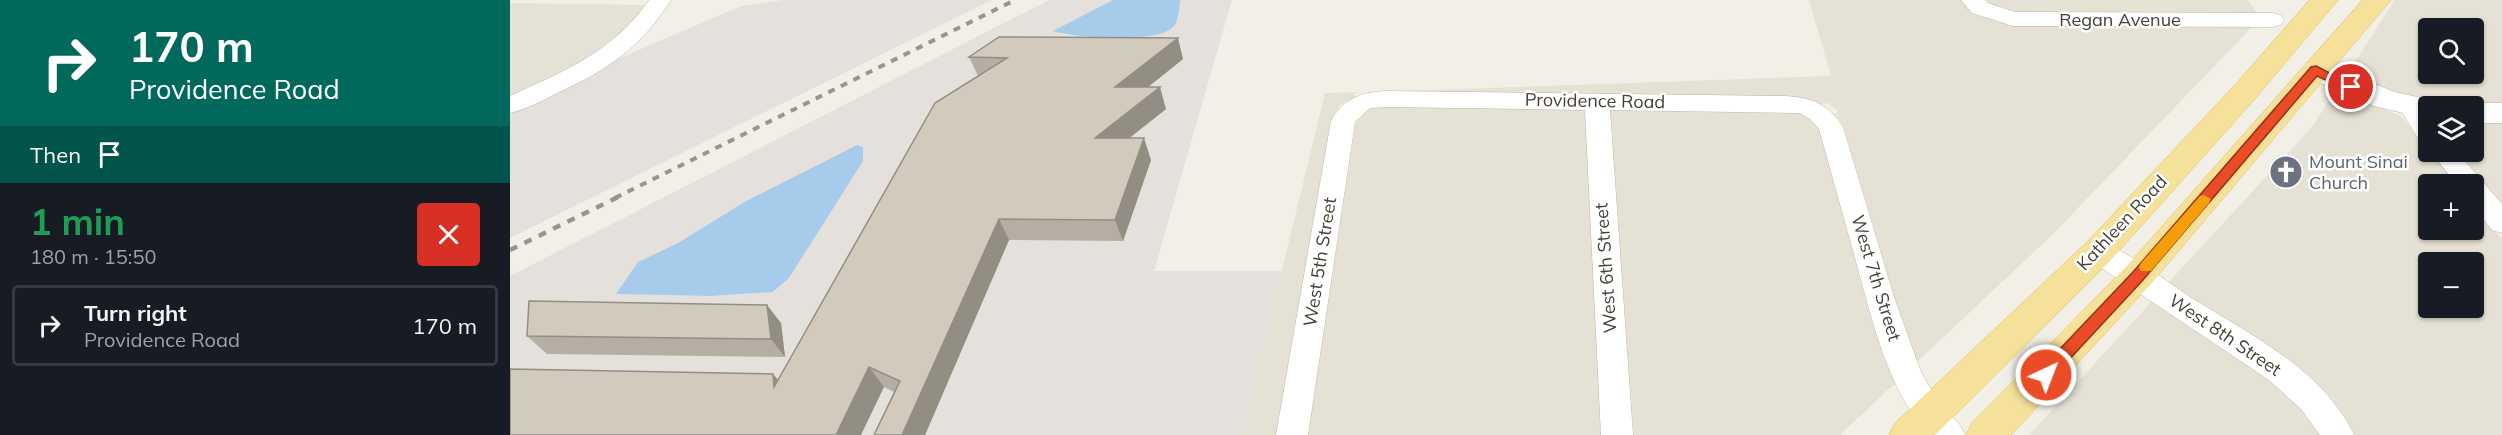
<!DOCTYPE html>
<html lang="en">
<head>
<meta charset="utf-8">
<style>
	:root { --surface:#171b24; --page:#242831; --text:#f1f3f6; --muted:#9ea1a6; --line:#363941 }
	body { margin:0; font-family:Mulish,sans-serif; background:var(--page); color:var(--text); height:100vh; display:flex; flex-direction:column; font-size:22px; white-space:nowrap }
	* { box-sizing:border-box; margin:0 }
	p { font-size:20px; color:var(--muted) }
	.icon { flex:none; width:33px; height:33px; fill:none; stroke:currentColor; stroke-width:2; stroke-linecap:round; stroke-linejoin:round }
	.map { position:relative; flex:1; overflow:hidden }
	.drawer { display:flex; flex-direction:column; background:var(--surface); width:510px }
	.drawer>* { flex:none }
	.banner { background:#00695c; color:#fff; overflow:hidden }
	.tools { position:absolute; left:1908px; top:18px; display:grid; gap:12px }
	.tools a { display:grid; place-items:center; width:66px; height:66px; border-radius:6px; background:var(--surface); box-shadow:0 2px 4px #0004; font-size:30px }
	.pin { position:absolute; display:grid; place-items:center; width:51px; height:51px; color:#fff; margin:-26px; border:3px solid #fff; border-radius:50%; box-shadow:0 2px 6px #0007 }
	.me { position:absolute; width:66px; margin:-33px; rotate:43deg; stroke-linejoin:round; filter:drop-shadow(0 0 4px #0008) }
	.turn { display:flex; align-items:center; gap:21px; height:126px; padding:0 30px; font-size:27px }
	.turn .icon { width:78px; height:78px; stroke-width:2.5 }
	.turn b { display:block; font-size:42px; line-height:51px }
	.then { display:flex; align-items:center; height:57px; padding:0 30px; background:#0003; gap:12px; font-size:22px }
	.round { display:grid; place-items:center; flex:none; width:63px; height:63px; border-radius:6px; background:var(--page) }
	.summary { display:flex; align-items:center; justify-content:space-between; height:102px; padding:0 30px }
	h1 { font-size:36px; font-weight:700; line-height:45px; color:#1e9e55 }
	ul { padding:0; list-style:none }
	li { display:flex; align-items:center; gap:18px; height:81px; margin:0 12px 9px; padding:0 18px; border:3px solid var(--line); border-radius:6px }
	li div { flex:1 }
	li b { display:block; font-size:22px }
	li em { font-style:normal }
	main { display:flex; flex:1; min-height:0 }
	.map>svg:first-child { display:block }
	.residential { fill:#e5e1d5; fill-rule:evenodd }
	.industrial { fill:#e4e0db; fill-rule:evenodd }
	.water { fill:#a7cbea }
	.lines { fill:none; stroke-linecap:round; stroke-linejoin:round }
	.minor-casing { stroke:#bcb7aa; stroke-width:1 }
	.tertiary-casing { stroke:#bcb7aa; stroke-width:1 }
	.primary-casing { stroke:#dabe6c; stroke-width:1 }
	.minor { fill:#fff; fill-rule:evenodd }
	.tertiary { fill:#fff; fill-rule:evenodd }
	.primary { fill:#f6e19b; fill-rule:evenodd }
	.rail-far1 { stroke:#959595; stroke-width:4; stroke-dasharray:7 7; stroke-linecap:butt }
	.rail { stroke:#959595; stroke-width:4.5; stroke-dasharray:8 8; stroke-linecap:butt }
	.wall { fill:#b5afa3 }
	.shaded-wall { fill:#938e84 }
	.building { fill:#d2cbbd; stroke:#938e84; stroke-width:1.5 }
	.route { fill:#ea4c25; stroke:#983118; stroke-width:1.5 }
	.slow { fill:#f59e0b }
	.labels { text-anchor:middle; stroke-width:5; stroke-linejoin:round; paint-order:stroke }
	.street-label { font-size:18px; fill:#443f36; stroke:#fff }
	.worship-label { font-size:18px; fill:#5b616d; stroke:#fff; text-anchor:start }
</style>
</head>
<body>
<main>
<section class="drawer">
<div class="banner">
<div class="turn"><svg class="icon" aria-label="right" viewBox="0 0 24 24"><path d="M7 20v-9h11M14 6l5 5-5 5"/></svg><div><b>170 m</b>Providence Road</div></div>
<div class="then">Then<svg class="icon" aria-label="arrive" viewBox="0 0 24 24"><path d="M6 21V4h12l-3 4 3 4H6"/></svg></div>
</div>
<div class="summary"><div><h1>1 min</h1><p>180 m · 15:50</p></div><a class="round" style="background:#d93025;color:#fff"><svg class="icon" aria-label="close" viewBox="0 0 24 24"><path d="M6 6l12 12M18 6L6 18"/></svg></a></div>
<ul>
<li><svg class="icon" aria-label="right" viewBox="0 0 24 24"><path d="M7 20v-9h11M14 6l5 5-5 5"/></svg><div><b>Turn right</b><p>Providence Road</p></div><em>170 m</em></li>
</ul>
</section>
<div class="map">
<svg width="1992" height="435" viewBox="0 0 1992 435">
	<rect width="100%" height="100%" fill="#f2efe6"/>
	<!-- residential -->
	<path class="residential" d="M1299,0H1451L1464,12L1501,25L1743,26L1543,234L1407,362L1384,297L1334,127L1325,114L1328,111L1318,103L1312,104L1295,98L1262,96L862,92L1321,76Z
		M1474,0H1738L1748,14L1503,13L1479,6Z
		M1885,0H1992V106H1900L1835,77ZM1918,28H1964V74H1918Z
		M0,3L136,5L120,26L74,62L8,95H0Z
		M1827,88L1891,116L1947,184H1918V230H1964V204L1992,239V435H1844L1657,284L1802,127ZM1918,262H1964V308H1918Z
		M855,92L845,93V97L830,105L821,121L766,435H732L815,93Z
		M861,107L1075,108L1091,435H798L846,122L852,111Z
		M1099,109L1293,112L1301,116L1309,128L1355,296L1385,383L1330,435H1124Z
		M1964,120H1992V206L1946,152H1964Z
		M1644,299L1783,396L1812,435H1519Z"/>
	<!-- industrial -->
	<path class="industrial" d="M273,0H482L0,238V112L96,64L231,6Z
		M539,0H603L544,31L556,35L577,36L664,26L670,0H722L644,271H772L732,435H0V276ZM341,148L291,258L279,278L263,292L201,296L107,294L128,262L168,243L236,201Z"/>
	<!-- water -->
	<path class="water" d="M603,0H670V3C669,9 668,21 664,26C651,44 564,38 543,31Z
		M347,145L353,147V161L279,278L263,292L201,296L106,294L128,262L168,243L236,201Z"/>
	<g class="lines">
		<defs>
			<path id="minor" d="M139,0H161C131,47 98,70 47,93C32,101 16,109 0,113V96C53,72 106,50 139,0Z
				M1451,0H1475L1478,3L1505,12L1763,13L1771,15L1774,20L1771,25L1763,27L1503,26L1462,13Z
				M879,91L1274,96C1300,97 1319,104 1333,127L1384,297L1411,372L1430,405L1450,425L1455,435H1419C1377,390 1361,315 1345,258C1333,215 1321,172 1309,129L1300,119L1289,113L1100,110L1123,435H1091L1075,110L879,107L860,108L845,122L798,435H766L821,121C835,97 852,92 879,91Z
				M1901,99L1910,101L1918,115V142L1909,140L1889,107L1892,101Z
				M1921,152H1947L1992,204V233L1982,230L1964,206V184H1946Z
				M1588,242C1619,251 1648,275 1674,293C1734,332 1812,367 1844,435H1810L1791,409L1759,380L1578,259L1574,252L1578,245Z"/>
			<path id="tertiary" d="M1806,61L1885,92L1929,102L1931,106H1918V119L1864,106L1796,77L1792,70L1796,63Z
				M1964,103H1992V123H1964V106H1953Z"/>
			<path id="primary" d="M1800,0H1828L1744,100L1600,261L1425,435H1379L1385,423L1576,243L1724,86Z
				M1853,0H1881L1640,285L1501,435H1456L1462,423L1616,267Z"/>
		</defs>
		<!-- minor casing -->
		<use href="#minor" class="minor-casing"/>
		<!-- tertiary casing -->
		<use href="#tertiary" class="tertiary-casing"/>
		<!-- primary casing -->
		<use href="#primary" class="primary-casing"/>
		<!-- minor -->
		<use href="#minor" class="minor"/>
		<!-- tertiary -->
		<use href="#tertiary" class="tertiary"/>
		<!-- primary -->
		<use href="#primary" class="primary"/>
		<!-- rail-far1 -->
		<path class="rail-far1" d="M105,198L505,0"/>
		<!-- rail -->
		<path class="rail" d="M0,250L108,197"/>
	</g>
	<!-- wall -->
	<path class="wall" d="M459,57L673,59L638,87L656,109L619,138L641,160L613,241L499,240L415,435H364L384,392L374,387L268,380L468,76Z
		M271,323L275,357L37,354L17,336Z"/>
	<!-- shaded-wall -->
	<path class="shaded-wall" d="M668,38L673,59L612,108L605,87Z
		M650,87L656,109L593,159L585,138Z
		M634,138L641,160L613,241L605,220Z
		M489,219L499,240L415,435H392Z
		M257,305L271,323L275,357L261,339Z
		M359,367L374,387L351,435H326Z
		M263,374L280,394L264,387Z"/>
	<!-- building -->
	<path class="building" d="M489,37L668,38L605,87H650L585,138H634L605,220L489,219L392,435H364L390,381L359,367L326,435H0V369L263,374L264,387L425,103L497,58L459,57Z
		M19,301L257,305L261,339L17,336Z"/>
	<!-- route -->
	<path class="route" d="M1806,66L1847,87L1845,90H1837L1807,76L1633,280L1541,379L1536,381L1530,379L1528,375L1530,370L1623,272L1801,67Z"/>
	<!-- slow -->
	<path class="slow" d="M1694,195L1701,199L1699,203L1641,271H1631L1629,267L1631,263L1690,196Z"/>
	<!-- icons -->
	<defs>
		<symbol id="church-disc" viewBox="-11 -11 22 22"><circle r="9.5" fill="#6b7280" stroke="#fff"/><path d="M-1.2-6h2.4v3.5h3.3v2.4h-3.3V6h-2.4V-.1h-3.3v-2.4h3.3Z" fill="#fff"/></symbol>
	</defs>
	<g fill-rule="evenodd">
		<use href="#church-disc" x="1757" y="153" width="38" height="38"/>
	</g>
	<g class="labels">
		<!-- street labels -->
		<g class="street-label">
			<text x="1610" y="26">Regan Avenue</text>
			<text transform="translate(1085 101) rotate(1)" y="6">Providence Road</text>
			<text transform="translate(1612 223) rotate(-47)" y="6">Kathleen Road</text>
			<text transform="translate(810 262) rotate(-81)" y="6">West 5th Street</text>
			<text transform="translate(1096 268) rotate(-94)" y="6">West 6th Street</text>
			<text transform="translate(1366 278) rotate(73)" y="6">West 7th Street</text>
			<text transform="translate(1715 335) rotate(34)" y="6">West 8th Street</text>
		</g>
		<!-- worship labels -->
		<g class="worship-label">
			<text x="1799" y="168">Mount Sinai<tspan x="1799" dy="21">Church</tspan></text>
		</g>
	</g>
</svg>
<div class="tools">
<a><svg class="icon" aria-label="search" viewBox="0 0 24 24"><circle cx="10" cy="10" r="6"/><path d="M15 15l6 6"/></svg></a>
<a><svg class="icon" aria-label="layers" viewBox="0 0 24 24"><path d="M12 4l9 5-9 5-9-5zM3 14l9 5 9-5"/></svg></a>
<a>+</a>
<a>−</a>
</div>
<div class="pin" style="left:1841px;top:87px;background:#d93025"><svg class="icon" aria-label="arrive" viewBox="0 0 24 24"><path d="M6 21V4h12l-3 4 3 4H6"/></svg></div>
<svg class="me" style="left:1536px;top:375px" viewBox="-20 -20 40 40"><circle r="17" fill="#ea4c25" stroke="#fff" stroke-width="3"/><path d="M0-11L8 9 0 5-8 9z" fill="#fff"/></svg>
</div>
</main>
</body>
</html>
